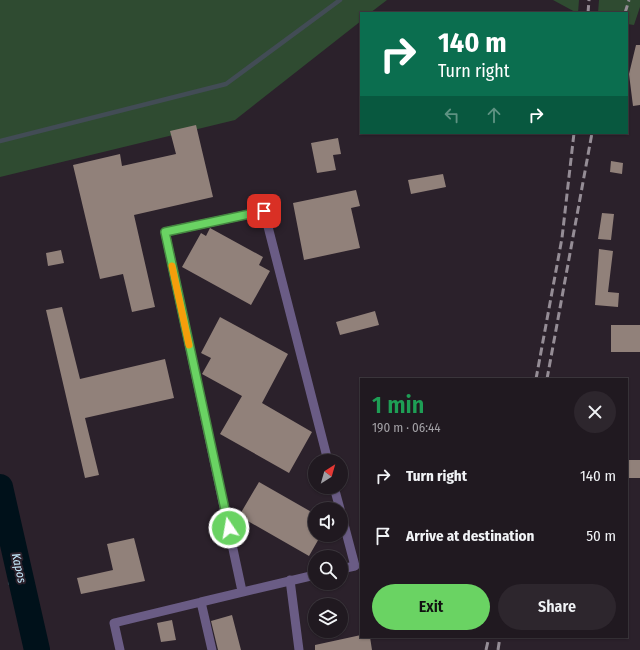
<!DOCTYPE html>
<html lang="en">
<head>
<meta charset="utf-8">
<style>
	:root { --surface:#201920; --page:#2d262d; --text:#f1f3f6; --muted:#a2a0a5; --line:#3d383e; --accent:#6ad363 }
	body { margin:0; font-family:"Fira Sans Condensed",sans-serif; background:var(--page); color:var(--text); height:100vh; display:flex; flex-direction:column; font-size:15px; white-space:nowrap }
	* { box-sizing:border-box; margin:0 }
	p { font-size:13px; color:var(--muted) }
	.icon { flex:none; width:22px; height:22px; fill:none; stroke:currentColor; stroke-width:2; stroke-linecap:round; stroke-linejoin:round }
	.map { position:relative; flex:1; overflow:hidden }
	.details { position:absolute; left:360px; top:378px; width:268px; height:260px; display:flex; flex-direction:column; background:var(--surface); border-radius:0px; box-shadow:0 1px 3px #0004,0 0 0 1px var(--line) }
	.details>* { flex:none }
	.banner { position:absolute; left:360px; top:12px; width:268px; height:122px; border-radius:0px; box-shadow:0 1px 3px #0004,0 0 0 1px var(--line); background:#0b6e4f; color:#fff; overflow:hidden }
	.needle { width:26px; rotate:37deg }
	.buttons { position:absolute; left:308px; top:454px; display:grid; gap:8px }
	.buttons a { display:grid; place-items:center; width:40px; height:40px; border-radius:50%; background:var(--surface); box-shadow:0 1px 3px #0004,0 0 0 1px var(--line); font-size:20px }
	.pin { position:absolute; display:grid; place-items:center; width:34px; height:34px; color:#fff; margin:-17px; border-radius:8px; box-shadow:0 2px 6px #0006 }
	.me { position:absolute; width:44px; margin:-22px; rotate:348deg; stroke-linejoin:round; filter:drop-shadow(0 0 3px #0008) }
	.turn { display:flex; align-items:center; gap:14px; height:84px; padding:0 12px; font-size:18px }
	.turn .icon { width:52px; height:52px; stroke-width:2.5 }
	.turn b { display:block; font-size:28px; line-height:34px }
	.lanes { display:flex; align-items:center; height:38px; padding:0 12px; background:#0003; justify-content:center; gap:20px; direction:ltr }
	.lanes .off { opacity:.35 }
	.round { display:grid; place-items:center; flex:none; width:42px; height:42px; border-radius:21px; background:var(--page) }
	.summary { display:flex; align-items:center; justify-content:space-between; height:68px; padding:0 12px }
	h1 { font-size:24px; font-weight:600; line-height:30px; color:#1e9e55 }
	.button { display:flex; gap:8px; margin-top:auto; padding:8px 12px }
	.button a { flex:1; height:46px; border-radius:24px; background:var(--accent); color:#111; font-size:16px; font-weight:600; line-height:46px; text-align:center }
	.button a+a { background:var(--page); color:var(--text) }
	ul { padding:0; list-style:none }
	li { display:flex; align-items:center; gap:12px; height:60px; padding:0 12px }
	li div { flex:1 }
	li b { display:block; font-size:15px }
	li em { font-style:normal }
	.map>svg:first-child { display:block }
	.green { fill:#2f4b31 }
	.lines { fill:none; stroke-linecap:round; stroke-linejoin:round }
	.stream { stroke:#424c55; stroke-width:4.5 }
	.river { stroke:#00111a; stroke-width:26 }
	.building { fill:#91817a }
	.lane { stroke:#6a5c85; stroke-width:9 }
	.rail { stroke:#958d96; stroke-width:3; stroke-dasharray:8 4; stroke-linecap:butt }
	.route-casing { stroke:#458940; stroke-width:10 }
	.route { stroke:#6ad363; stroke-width:7 }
	.slow { stroke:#f59e0b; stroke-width:7 }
	.labels { text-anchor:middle; stroke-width:4; stroke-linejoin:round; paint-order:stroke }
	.water-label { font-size:12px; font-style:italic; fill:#c5ebfe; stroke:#2b212b }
</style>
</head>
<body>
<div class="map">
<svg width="640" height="650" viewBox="0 0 640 650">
	<rect width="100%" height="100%" fill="#2b212b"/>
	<!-- green -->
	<path class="green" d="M0,0H387L370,13H361V21L235,120L0,177Z
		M553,0H579L578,13H577Z
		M599,0H640V7L634,25L627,24V13H598Z"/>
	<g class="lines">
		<!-- stream -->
		<path class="stream" d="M0,141L226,84L340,0
			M10,583H22"/>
		<!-- river -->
		<path class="river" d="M0,487L37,650"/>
	</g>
	<!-- building -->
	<path class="building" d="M636,45H640V105L633,106L629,74Z
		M196,125L213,197L134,215L155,307L132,312L123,274L100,279L73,165L120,154L122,166L176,154L170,131Z
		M338,138L341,154L333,155L336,170L317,173L311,143Z
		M611,161L623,163L622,174L610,172Z
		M443,174L446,187L411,194L408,180Z
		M356,190L360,206L351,208L360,248L304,260L293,203Z
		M602,213L614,214L611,240L598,239Z
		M210,228L263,257L259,265L270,271L251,305L182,267L201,233L206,236Z
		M599,249L613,251L608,292L619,293L618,307L595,305Z
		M61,250L64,263L48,266L46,253Z
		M62,307L80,379L165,359L174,398L85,418L99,475L85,478L46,310Z
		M375,311L379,325L340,335L336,322Z
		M220,317L288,354L262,403L312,432L289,473L220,434L242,396L202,374L211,358L201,353Z
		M611,325H640V352H611Z
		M627,460H640V478H627Z
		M259,482L315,514V535H321L309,556L239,516Z
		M134,538L145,581L81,594L77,578L113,570L107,544Z
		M232,615L241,650H218L211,621Z
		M172,620L176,640L161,642L157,623Z
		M361,635V637H370L372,650H315V645Z"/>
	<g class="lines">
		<!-- lane -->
		<path class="lane" d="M334,487L340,509
			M341,513L355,566L341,569
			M290,580L299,650
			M242,591L165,232L264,211L328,461
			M201,602L315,575
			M120,650L114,623L201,602L212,650"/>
		<!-- rail -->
		<path class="rail" d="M588,13L589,0
			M625,13L629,0
			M536,379L562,238L574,133
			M547,379L592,133
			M486,650L489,637
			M498,650L500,637"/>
	</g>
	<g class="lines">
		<defs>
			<path id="route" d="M229,528L165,232L264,211"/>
		</defs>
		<!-- route casing -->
		<use href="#route" class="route-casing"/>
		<!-- route -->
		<use href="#route" class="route"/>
		<!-- slow -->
		<path class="slow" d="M172,266L189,345"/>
	</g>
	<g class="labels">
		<!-- water labels -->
		<g class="water-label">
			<text transform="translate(19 568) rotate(77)" y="4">Kapos</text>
		</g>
	</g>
</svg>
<div class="buttons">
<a><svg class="needle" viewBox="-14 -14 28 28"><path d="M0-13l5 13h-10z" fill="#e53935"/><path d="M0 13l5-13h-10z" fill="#a2a0a5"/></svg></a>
<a><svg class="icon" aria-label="sound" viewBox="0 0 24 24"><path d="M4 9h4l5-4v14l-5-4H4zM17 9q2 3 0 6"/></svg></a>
<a><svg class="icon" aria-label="search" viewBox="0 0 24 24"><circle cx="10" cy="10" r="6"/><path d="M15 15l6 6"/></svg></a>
<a><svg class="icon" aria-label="layers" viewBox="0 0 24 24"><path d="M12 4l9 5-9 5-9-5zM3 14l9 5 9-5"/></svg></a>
</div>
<div class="pin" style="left:264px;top:211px;background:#d93025"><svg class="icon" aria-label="arrive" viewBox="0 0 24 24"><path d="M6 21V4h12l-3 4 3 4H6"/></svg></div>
<svg class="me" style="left:229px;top:528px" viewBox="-20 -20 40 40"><circle r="17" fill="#6ad363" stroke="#fff" stroke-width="3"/><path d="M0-11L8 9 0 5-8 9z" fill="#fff"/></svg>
<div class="banner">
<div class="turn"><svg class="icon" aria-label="right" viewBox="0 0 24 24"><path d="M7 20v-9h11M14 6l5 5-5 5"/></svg><div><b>140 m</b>Turn right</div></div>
<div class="lanes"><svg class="icon off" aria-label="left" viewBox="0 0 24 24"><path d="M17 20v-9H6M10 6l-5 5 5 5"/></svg><svg class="icon off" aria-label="ahead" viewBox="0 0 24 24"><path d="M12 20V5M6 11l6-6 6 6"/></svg><svg class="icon" aria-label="right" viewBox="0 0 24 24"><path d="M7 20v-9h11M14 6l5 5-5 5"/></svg></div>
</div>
<section class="details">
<div class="summary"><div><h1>1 min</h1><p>190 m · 06:44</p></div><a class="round"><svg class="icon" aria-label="close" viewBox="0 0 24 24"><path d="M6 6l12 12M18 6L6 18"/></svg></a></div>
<ul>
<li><svg class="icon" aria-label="right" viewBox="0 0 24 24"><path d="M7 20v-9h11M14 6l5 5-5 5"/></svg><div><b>Turn right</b></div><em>140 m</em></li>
<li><svg class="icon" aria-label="arrive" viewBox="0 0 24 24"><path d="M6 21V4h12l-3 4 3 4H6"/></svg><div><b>Arrive at destination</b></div><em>50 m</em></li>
</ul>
<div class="button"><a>Exit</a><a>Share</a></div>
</section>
</div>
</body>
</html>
